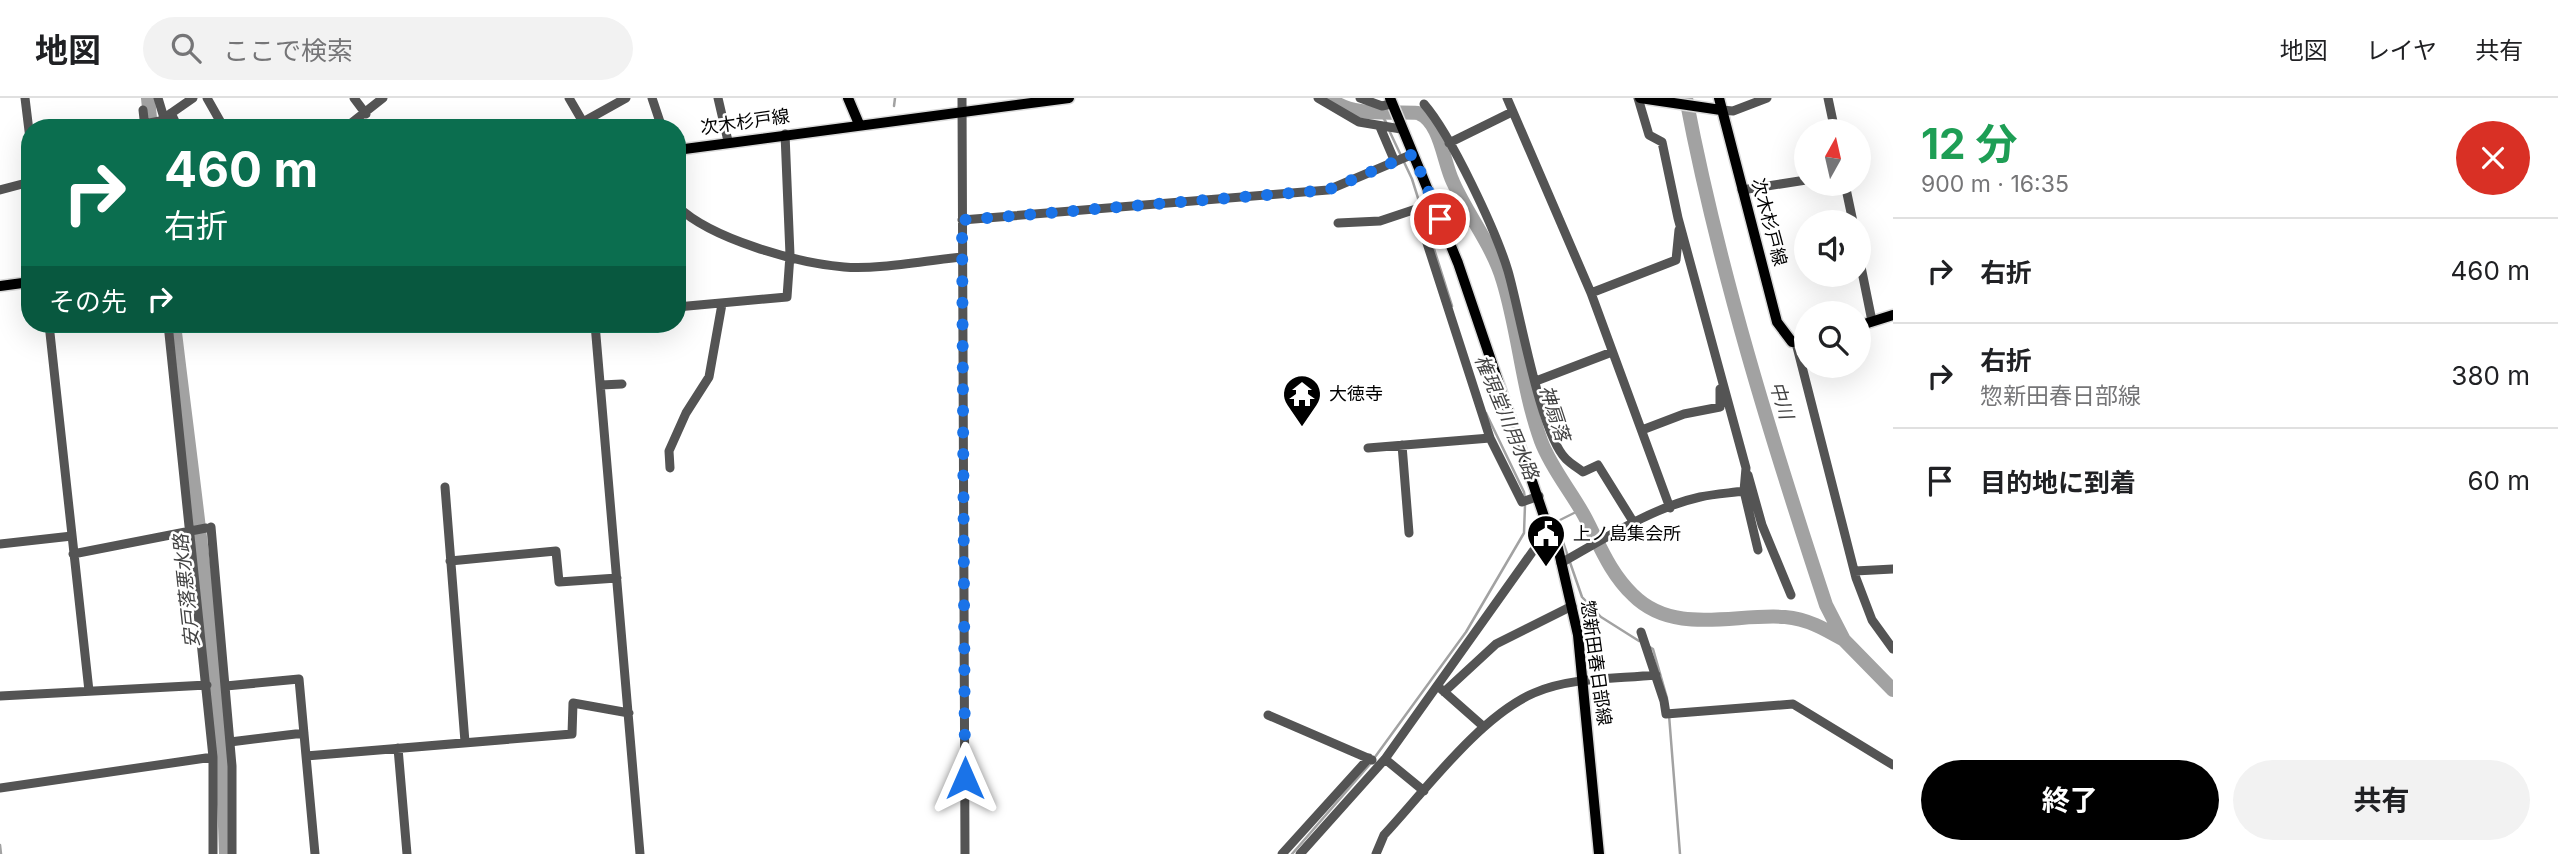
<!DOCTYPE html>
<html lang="ja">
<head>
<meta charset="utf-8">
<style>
	:root { --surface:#fff; --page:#f2f2f2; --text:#202124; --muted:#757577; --line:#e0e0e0; --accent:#000 }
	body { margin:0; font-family:Inter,"Noto Sans JP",sans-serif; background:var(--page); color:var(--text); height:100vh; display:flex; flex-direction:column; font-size:26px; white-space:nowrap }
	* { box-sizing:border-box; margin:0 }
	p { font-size:23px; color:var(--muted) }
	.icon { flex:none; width:38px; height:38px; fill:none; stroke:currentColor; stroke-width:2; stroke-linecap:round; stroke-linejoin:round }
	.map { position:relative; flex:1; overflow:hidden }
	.sheet { display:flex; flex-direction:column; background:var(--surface); width:665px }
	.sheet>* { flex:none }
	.hud { position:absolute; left:21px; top:21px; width:665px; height:214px; border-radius:28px; box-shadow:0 7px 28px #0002; background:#0b6e4f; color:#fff; overflow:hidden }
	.needle { width:46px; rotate:8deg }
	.controls { position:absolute; left:1794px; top:21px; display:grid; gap:14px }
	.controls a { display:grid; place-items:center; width:77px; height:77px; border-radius:50%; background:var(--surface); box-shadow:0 7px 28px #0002; font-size:35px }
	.pin { position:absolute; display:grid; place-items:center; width:60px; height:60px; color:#fff; margin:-30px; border:4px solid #fff; border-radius:50%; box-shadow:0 2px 7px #0007 }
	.me { position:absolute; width:77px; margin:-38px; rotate:0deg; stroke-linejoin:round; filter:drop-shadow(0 0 5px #0008) }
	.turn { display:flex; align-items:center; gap:24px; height:147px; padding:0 28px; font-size:32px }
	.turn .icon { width:91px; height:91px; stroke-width:2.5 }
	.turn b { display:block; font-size:49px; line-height:60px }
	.then { display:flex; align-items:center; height:66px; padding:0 28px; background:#0003; gap:14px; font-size:26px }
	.round { display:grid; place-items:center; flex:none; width:74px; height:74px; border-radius:37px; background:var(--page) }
	.headline { display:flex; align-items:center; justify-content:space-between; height:119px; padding:0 28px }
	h1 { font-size:42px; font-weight:700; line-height:52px; color:#1e9e55 }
	.button { display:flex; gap:14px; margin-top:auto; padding:14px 28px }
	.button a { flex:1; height:80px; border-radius:42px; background:var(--accent); color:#fff; font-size:28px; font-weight:700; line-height:80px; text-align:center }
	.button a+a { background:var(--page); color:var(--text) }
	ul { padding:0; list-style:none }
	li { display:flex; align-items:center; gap:21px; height:105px; padding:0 28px; border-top:2px solid var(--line) }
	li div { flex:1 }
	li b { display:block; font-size:26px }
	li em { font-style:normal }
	header { display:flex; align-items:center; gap:42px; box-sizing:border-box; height:98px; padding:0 35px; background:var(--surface); border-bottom:2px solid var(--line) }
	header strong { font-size:33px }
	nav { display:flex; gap:38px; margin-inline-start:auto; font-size:24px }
	.search { width:490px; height:63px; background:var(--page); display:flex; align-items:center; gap:18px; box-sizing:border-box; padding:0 24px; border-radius:38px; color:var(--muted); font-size:26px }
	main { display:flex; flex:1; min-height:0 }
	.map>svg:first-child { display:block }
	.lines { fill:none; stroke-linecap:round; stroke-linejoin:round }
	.stream { stroke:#a2a2a2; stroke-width:2.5 }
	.river { stroke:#a2a2a2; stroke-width:14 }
	.major-casing { stroke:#dbdbdb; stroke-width:13 }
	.minor { stroke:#545454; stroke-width:9 }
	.major { stroke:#000; stroke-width:10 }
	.route { stroke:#1a73e8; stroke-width:12; stroke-dasharray:0 21.6 }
	.labels { text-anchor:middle; stroke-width:5; stroke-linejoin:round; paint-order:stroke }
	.street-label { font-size:18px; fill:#000; stroke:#fff }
	.poi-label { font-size:18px; fill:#000; stroke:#fff; text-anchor:start }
	.water-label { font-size:19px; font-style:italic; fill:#434343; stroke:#fff }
</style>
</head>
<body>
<header>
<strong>地図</strong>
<div class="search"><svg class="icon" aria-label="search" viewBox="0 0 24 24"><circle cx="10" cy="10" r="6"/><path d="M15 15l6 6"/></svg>ここで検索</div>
<nav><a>地図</a><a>レイヤ</a><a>共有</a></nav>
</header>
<main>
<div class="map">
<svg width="1893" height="756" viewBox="0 0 1893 756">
	<rect width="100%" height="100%" fill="#fff"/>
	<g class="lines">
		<!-- stream -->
		<path class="stream" d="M894,8L895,0
			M1376,9L1386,24
			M1388,30L1412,81L1452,208
			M1486,315L1524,394L1525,401
			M1580,412L1556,424L1582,499L1601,519L1639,543
			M1648,548L1653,551L1667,600
			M1669,617L1680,756
			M1375,659L1466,534L1524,435L1525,407
			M0,747L1,756
			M1292,756L1371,665"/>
		<!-- river -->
		<path class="river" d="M148,0L151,30
			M1329,0C1353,20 1390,13 1418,15C1441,24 1443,64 1453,84C1468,118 1493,148 1503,183C1519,235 1522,291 1541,343C1552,372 1572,394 1586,421C1600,448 1610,475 1633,497C1674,538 1735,515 1785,519C1808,521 1825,531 1844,542
			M1686,0C1719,173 1771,340 1826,507L1844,542L1893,592
			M174,226C195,402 221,579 226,756"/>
		<defs>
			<path id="major" d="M848,0L859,26
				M1390,0L1458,165L1551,439L1558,450L1578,537L1599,756
				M1640,0L1721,12
				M1719,0L1777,224L1792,244L1806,243
				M677,52L1069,0
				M0,188L30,184
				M1858,228L1893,217"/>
		</defs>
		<!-- major casing -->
		<use href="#major" class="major-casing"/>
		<!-- minor -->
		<path class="minor" d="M25,0L30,41
			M158,0L164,20
			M207,0L224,30
			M354,0L366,16
			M569,0L583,24L626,0
			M652,0L662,30
			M718,0L728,43
			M962,0L965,756
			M1318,0L1359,24L1401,31
			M1360,0L1382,8L1391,6
			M1507,0L1591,195L1670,410
			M1638,0L1649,37L1662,44L1678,120L1746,370L1744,393L1758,452
			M1828,0L1835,33
			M1424,6C1451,37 1496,133 1508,173C1520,214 1540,335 1566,361C1571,366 1578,370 1583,374L1598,367L1634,425
			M143,12L145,30
			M1721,12L1733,13L1767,0
			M171,15L178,30
			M144,26L160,23L193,0
			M1380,29L1395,64
			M345,30L383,0
			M1449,45L1512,14
			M1845,86L1853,124
			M0,92L30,84
			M1742,92L1806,82
			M677,108C711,141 797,165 844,169C878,172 928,162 963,159
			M962,122L1328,92L1413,56
			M1338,125L1380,123L1416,111L1490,340
			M1858,154L1872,223
			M1591,195L1676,162L1679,132
			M677,209L787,199L790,157L785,36
			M49,226L89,593
			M168,226L213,659V756
			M595,226L640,756
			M1796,245L1856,480L1872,522L1893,551
			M1536,283L1612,254
			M601,287L622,286
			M1642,332L1684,316L1720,309V291
			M1402,347L1409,435
			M1368,350L1490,340L1522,404L1539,398
			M670,370L669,353L686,315L709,279L722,206
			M1748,377L1762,427L1791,497
			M445,389L465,644
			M211,429L232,668V756
			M0,446L72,438
			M73,456L206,430
			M450,463L556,453L559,484L617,480
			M1561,465C1604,441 1651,410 1700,399C1714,396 1730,395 1744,393
			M1855,473L1893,471
			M1641,534L1664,603L1666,616L1793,606L1893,667
			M226,588L299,581L306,658
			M1441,591L1484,629
			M1444,594L1496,546L1572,508
			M0,598L207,587
			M1268,617L1372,662
			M230,644L304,635
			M398,650L407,756
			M1385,661L1424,693
			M0,690L213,659
			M315,756L306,658L572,636L573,605L629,615
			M1282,756L1369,660
			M1300,756L1385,661L1533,453L1551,439
			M1376,756L1384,737C1425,693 1479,619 1534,595C1570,579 1617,581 1656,577"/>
		<!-- major -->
		<use href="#major" class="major"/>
	</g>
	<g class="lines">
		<!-- route -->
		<path class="route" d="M965,680L962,122L1328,92L1413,56L1440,121"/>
	</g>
	<!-- icons -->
	<defs>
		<symbol id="temple-pin" viewBox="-11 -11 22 30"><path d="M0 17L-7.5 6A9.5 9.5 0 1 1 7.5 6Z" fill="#000" stroke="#fff"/><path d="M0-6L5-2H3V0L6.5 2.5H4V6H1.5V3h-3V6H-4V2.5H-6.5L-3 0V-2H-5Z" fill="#fff"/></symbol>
		<symbol id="civic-pin" viewBox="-11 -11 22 30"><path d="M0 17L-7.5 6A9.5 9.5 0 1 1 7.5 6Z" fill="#000" stroke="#fff"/><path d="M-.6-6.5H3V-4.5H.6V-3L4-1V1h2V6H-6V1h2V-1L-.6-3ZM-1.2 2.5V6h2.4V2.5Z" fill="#fff"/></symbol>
	</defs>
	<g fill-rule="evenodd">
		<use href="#temple-pin" x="1280" y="274" width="44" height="60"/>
		<use href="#civic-pin" x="1524" y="414" width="44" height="60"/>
	</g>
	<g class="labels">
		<!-- street labels -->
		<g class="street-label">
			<text transform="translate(745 24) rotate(-8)" y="6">次木杉戸線</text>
			<text transform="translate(1769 124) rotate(75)" y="6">次木杉戸線</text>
			<text transform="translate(1596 565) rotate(82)" y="6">惣新田春日部線</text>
		</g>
		<!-- poi labels -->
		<g class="poi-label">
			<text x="1329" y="302">大徳寺</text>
			<text x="1573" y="442">上ノ島集会所</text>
		</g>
		<!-- water labels -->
		<g class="water-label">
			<text transform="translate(1782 302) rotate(73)" y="7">中川</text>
			<text transform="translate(1555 315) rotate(72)" y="7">神扇落</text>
			<text transform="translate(1507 319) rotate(67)" y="7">権現堂川用水路</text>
			<text transform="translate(186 493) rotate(-96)" y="7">安戸落悪水路</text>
		</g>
	</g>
</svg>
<div class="controls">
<a><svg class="needle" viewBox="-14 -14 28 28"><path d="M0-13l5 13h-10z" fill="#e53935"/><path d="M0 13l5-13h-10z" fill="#757577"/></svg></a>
<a><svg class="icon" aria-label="sound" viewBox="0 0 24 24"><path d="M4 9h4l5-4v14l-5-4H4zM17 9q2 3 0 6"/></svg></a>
<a><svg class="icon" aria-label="search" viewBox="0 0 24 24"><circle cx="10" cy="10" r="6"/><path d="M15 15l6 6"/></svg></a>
</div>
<div class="pin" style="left:1440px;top:121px;background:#d93025"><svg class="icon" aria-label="arrive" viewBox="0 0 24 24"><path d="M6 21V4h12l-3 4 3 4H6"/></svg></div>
<svg class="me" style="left:965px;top:680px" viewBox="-20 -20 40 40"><path d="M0-17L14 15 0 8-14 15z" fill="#1a73e8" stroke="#fff" stroke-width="4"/></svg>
<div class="hud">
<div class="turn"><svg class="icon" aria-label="right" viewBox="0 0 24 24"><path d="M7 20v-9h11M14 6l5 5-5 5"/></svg><div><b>460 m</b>右折</div></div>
<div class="then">その先<svg class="icon" aria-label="right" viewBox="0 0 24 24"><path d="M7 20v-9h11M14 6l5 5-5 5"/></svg></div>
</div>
</div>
<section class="sheet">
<div class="headline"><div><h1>12 分</h1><p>900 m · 16:35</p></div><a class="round" style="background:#d93025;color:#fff"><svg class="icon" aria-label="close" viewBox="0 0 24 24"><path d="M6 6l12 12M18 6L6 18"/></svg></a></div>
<ul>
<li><svg class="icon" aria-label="right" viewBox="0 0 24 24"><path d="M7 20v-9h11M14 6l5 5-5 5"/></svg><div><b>右折</b></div><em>460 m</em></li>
<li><svg class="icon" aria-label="right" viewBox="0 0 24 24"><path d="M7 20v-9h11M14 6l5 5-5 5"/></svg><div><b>右折</b><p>惣新田春日部線</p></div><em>380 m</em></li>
<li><svg class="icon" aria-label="arrive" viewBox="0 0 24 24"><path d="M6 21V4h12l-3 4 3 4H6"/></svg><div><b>目的地に到着</b></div><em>60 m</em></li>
</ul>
<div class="button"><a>終了</a><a>共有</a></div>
</section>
</main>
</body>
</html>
